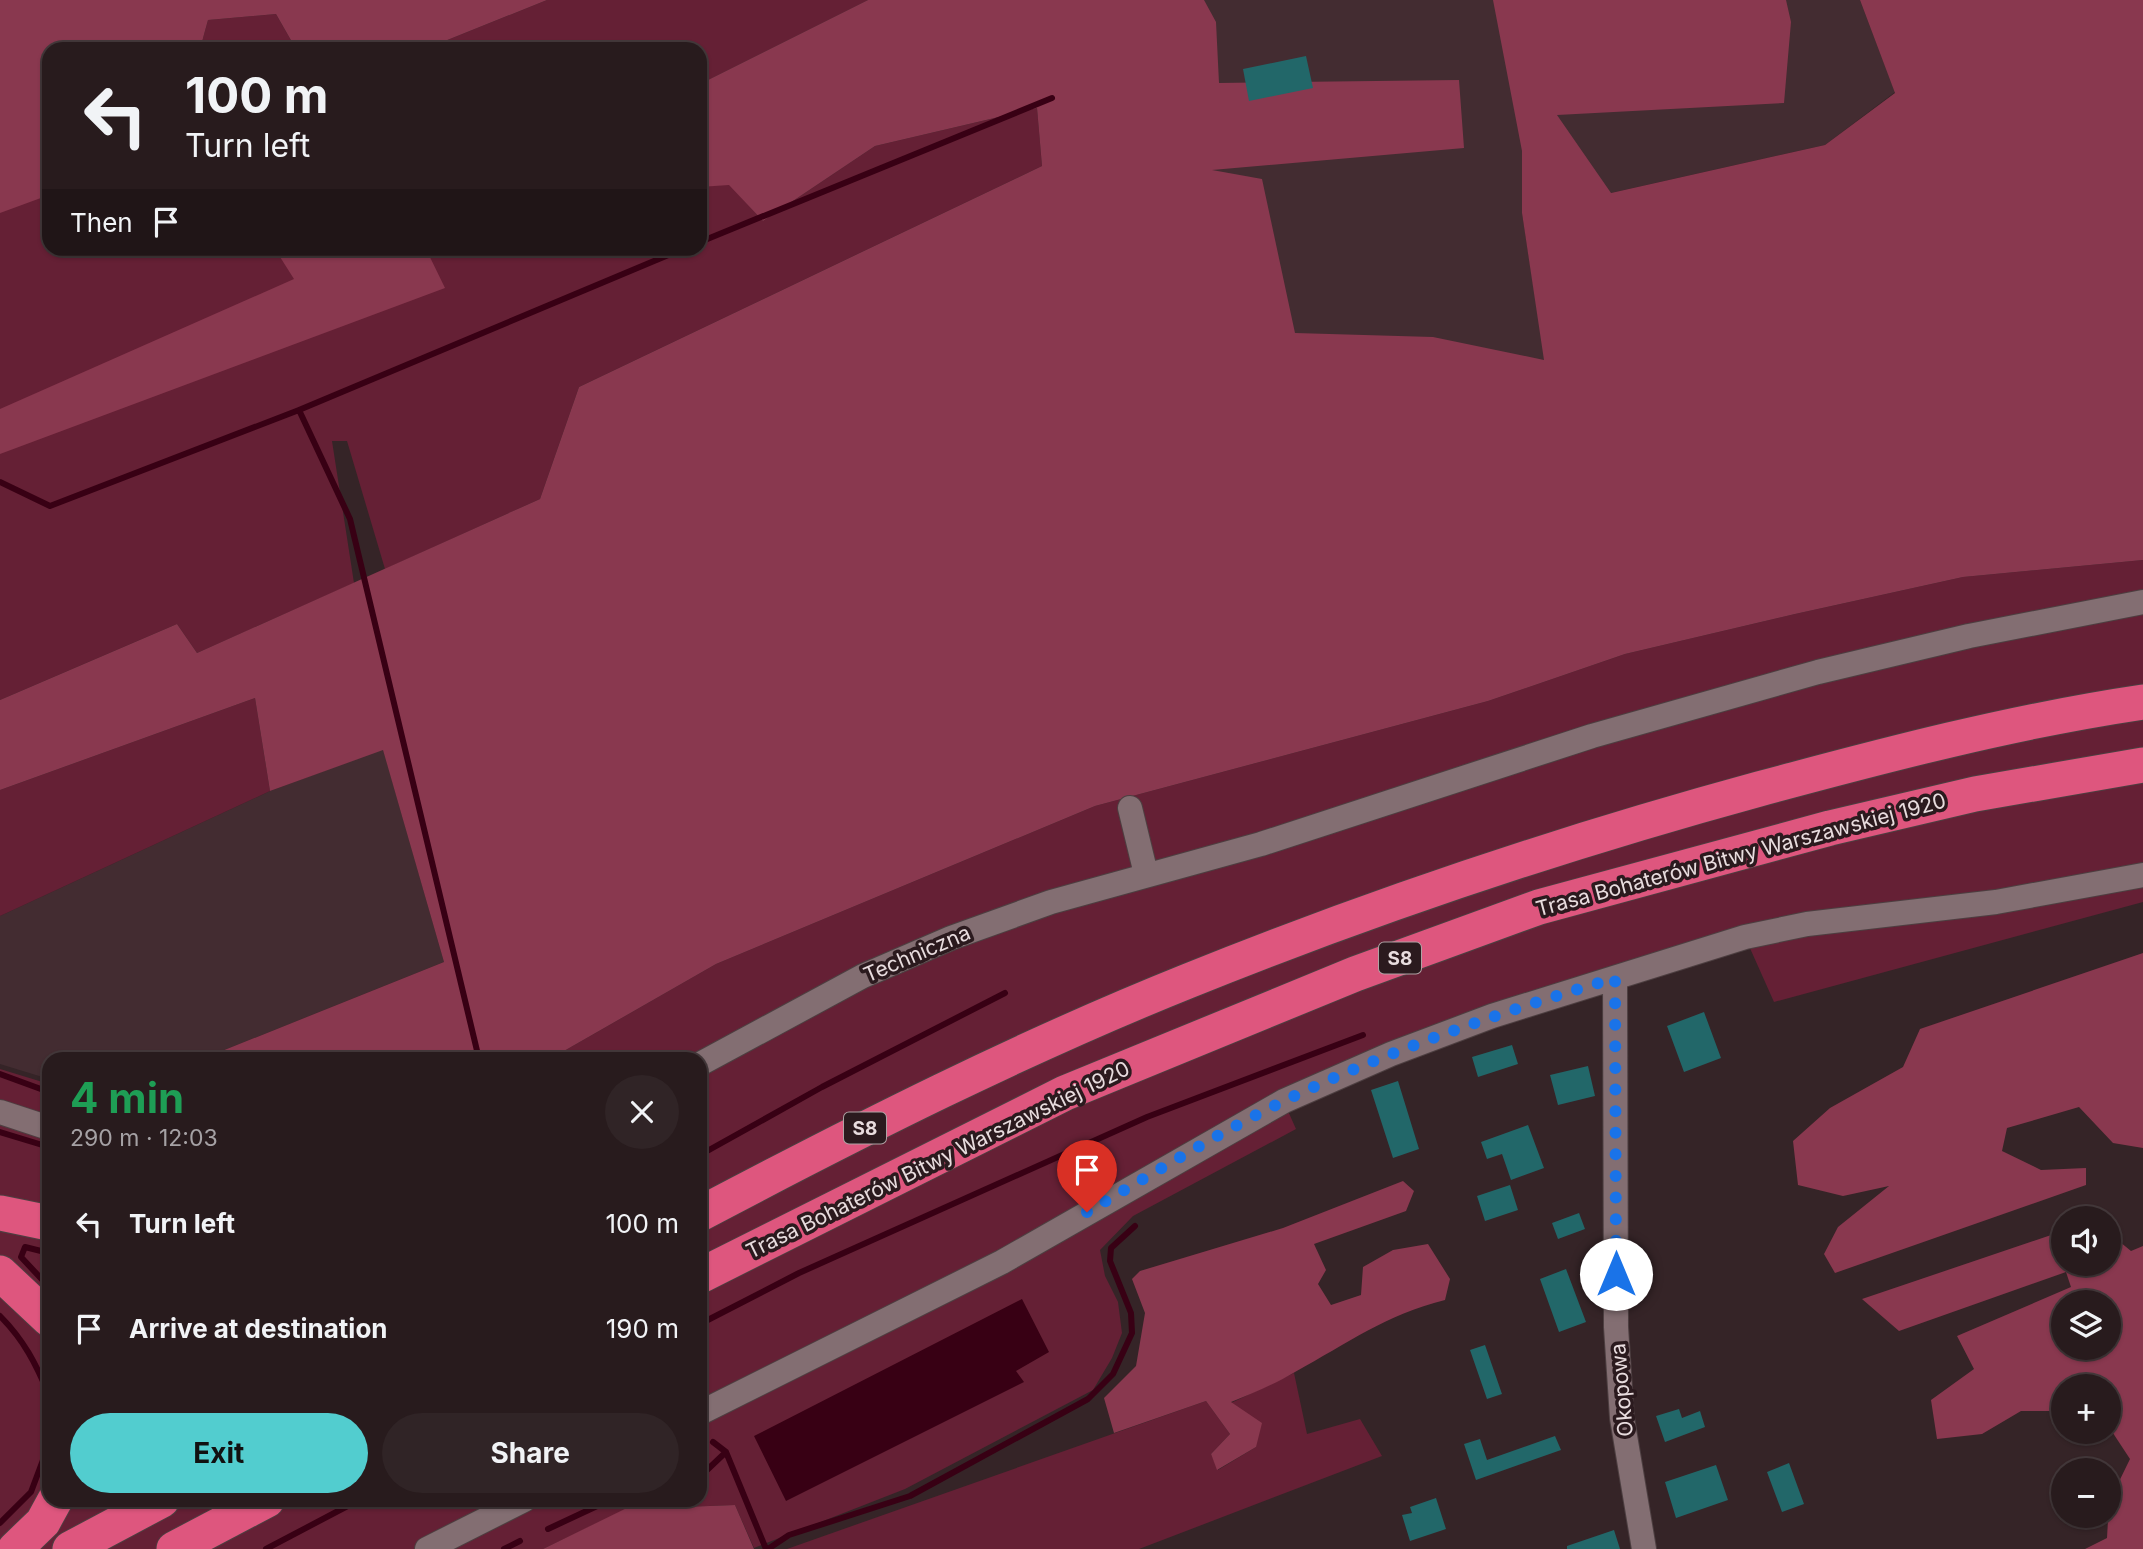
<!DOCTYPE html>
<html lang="en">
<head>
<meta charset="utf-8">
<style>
	:root { --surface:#281b1d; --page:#302426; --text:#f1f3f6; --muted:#a5a1a4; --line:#44393b; --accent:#52cdcf }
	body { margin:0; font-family:Inter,sans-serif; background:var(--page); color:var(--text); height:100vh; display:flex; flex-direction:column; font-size:26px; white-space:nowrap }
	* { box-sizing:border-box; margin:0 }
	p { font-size:23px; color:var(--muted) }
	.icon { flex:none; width:38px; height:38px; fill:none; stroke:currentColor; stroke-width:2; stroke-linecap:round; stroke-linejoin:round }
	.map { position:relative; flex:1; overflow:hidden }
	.panel { position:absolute; left:42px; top:1052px; width:665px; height:455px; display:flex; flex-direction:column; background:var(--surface); border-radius:21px; box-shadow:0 2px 5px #0004,0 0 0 2px var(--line) }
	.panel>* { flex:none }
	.top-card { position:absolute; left:42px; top:42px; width:665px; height:214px; border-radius:21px; box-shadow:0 2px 5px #0004,0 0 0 2px var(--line); background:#281b1d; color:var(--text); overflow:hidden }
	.fabs { position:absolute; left:2051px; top:1206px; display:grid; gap:14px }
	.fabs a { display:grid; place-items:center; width:70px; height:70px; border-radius:50%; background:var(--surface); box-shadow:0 2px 5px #0004,0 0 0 2px var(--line); font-size:35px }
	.pin { position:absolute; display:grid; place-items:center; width:60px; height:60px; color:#fff; margin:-72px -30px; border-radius:50% 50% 50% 0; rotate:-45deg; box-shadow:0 0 7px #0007 }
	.pin .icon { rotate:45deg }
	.me { position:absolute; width:77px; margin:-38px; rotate:0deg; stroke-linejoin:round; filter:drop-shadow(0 0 5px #0008) }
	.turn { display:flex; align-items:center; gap:24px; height:147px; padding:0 28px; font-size:32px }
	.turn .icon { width:91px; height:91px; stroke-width:2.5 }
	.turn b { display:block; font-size:49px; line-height:60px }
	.then { display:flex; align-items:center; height:66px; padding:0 28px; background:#0003; gap:14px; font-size:26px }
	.round { display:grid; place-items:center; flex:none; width:74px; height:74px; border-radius:37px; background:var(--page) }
	.summary { display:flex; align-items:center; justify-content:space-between; height:119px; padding:0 28px }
	h1 { font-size:42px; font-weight:700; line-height:52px; color:#1e9e55 }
	.primary-button { display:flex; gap:14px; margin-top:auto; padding:14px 28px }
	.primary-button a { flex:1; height:80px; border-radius:42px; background:var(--accent); color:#111; font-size:28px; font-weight:700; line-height:80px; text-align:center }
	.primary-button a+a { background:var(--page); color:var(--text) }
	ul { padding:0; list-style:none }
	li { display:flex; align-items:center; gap:21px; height:105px; padding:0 28px }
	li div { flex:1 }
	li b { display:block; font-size:26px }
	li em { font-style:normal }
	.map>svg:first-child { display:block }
	.built { fill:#432c31 }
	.green { fill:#652035 }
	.forest { fill:#89384f; fill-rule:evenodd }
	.water { fill:#380014 }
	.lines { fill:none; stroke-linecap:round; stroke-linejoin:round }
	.stream { stroke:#380014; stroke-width:6 }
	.building { fill:#226769 }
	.minor-casing { stroke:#4d3f41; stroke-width:26 }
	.highway-casing { stroke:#4d3f41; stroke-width:37 }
	.minor { stroke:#836e72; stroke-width:24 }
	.highway { stroke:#de567e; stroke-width:35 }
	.route { stroke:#1a73e8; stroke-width:12; stroke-dasharray:0 21.6 }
	.labels { text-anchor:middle; stroke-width:7; stroke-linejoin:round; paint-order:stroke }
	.shield { fill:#2b1a1e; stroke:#afa2a4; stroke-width:2 }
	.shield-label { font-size:19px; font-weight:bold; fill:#e8dcde }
	.street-label { font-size:21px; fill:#e8dcde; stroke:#2b1a1e }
</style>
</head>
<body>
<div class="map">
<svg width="2143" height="1549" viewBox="0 0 2143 1549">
	<rect width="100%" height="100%" fill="#352427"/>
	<!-- built -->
	<path class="built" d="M1076,0H1860L1895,92L1825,145L1522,213L1545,360L1113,450Z
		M383,749L444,962L202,1059H49V1079L0,1064V916L270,791Z"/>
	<!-- green -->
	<path class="green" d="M547,0H868L700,84V49H425Z
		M276,14L296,49H200L208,20Z
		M1037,108L1042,166L579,387L540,499L385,569L347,441H332L354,583L197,653L177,624L0,700V169L49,165V248H700V187L729,184L763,221L875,146Z
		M2143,560V902L1774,1002L1745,937L1284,1102L1296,1129L1133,1216L1100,1250L1105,1276L1118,1302L1122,1333L1112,1358L1093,1390L905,1489L754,1548L735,1505L658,1508L633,1506L543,1549H0V1069L49,1084V1500H700V1059H550L716,964L1095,806L1488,701L1625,654L1795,614L1963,577Z
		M255,698L270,791L0,916V790Z
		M1294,1373L1307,1434L1360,1419L1382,1456L1139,1549H787L1206,1401L1230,1434L1211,1454L1218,1470L1256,1447L1231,1403Z"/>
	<!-- forest -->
	<path class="forest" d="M0,0H547L425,49H296L276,14L208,20L200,49H49V195L0,213Z
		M868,0H1204L1216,22L1219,83L1459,80L1464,148L1212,170L1262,179L1295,333L1433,337L1544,360L1522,213V151L1493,0H1786L1791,22L1784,103L1557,115L1611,193L1825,145L1895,93L1860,0H2143V560L1963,577L1795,614L1625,654L1488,701L1095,806L716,964L550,1059H202L444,962L383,750L270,791L255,698L0,790V700L177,624L197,653L540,499L579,387L1042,166L1037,108L875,146L763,221L729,185L700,187V84Z
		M275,249H364L367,255L383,249H426L445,288L0,454V409L294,279Z
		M2143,953V1148L2113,1143L2079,1107L2007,1128L2002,1151L2041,1170L2086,1168V1185L1835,1273L1824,1254L1838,1227L1889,1186L1843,1196L1798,1185L1793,1141L1830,1108L1903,1067L1920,1029Z
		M1403,1181L1414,1191L1406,1211L1314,1244L1326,1270L1318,1284L1331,1305L1361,1295L1363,1267L1393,1250L1428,1244L1450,1279L1445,1300C1385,1315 1348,1343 1295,1372C1275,1384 1253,1393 1231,1402L1262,1423L1256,1447L1217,1470L1211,1454L1230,1434L1206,1401L1114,1433L1104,1398L1136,1366L1145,1313L1132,1279L1140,1271L1283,1228Z
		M2063,1231V1264H2109V1233L2131,1251L2143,1246V1549H2085L2107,1538L2109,1502L2130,1459L2109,1427V1386H2063V1411H2021L1982,1434L1937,1439L1931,1400L1974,1369L1957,1336L2071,1287L2066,1272L1899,1331L1862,1299ZM2063,1302H2109V1348H2063Z
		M633,1505L658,1508L735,1505L754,1549H543Z"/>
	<!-- water -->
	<path class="water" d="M1022,1299L1049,1352L1016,1371L1024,1382L786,1501L754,1436Z"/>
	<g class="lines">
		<!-- stream -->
		<path class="stream" d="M700,242L1052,98
			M299,410L350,519L479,1059
			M0,482L50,506L299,410L685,248
			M0,1074L49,1092
			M0,1132L49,1147
			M700,1155L822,1087L1005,993
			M49,1253L25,1247L21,1257L49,1287
			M0,1316C24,1340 36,1364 49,1395
			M700,1324L799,1273L1147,1117L1363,1035
			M713,1442L726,1452L766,1549
			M707,1470L726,1452
			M0,1523L31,1492L49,1444
			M548,1529L610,1500
			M266,1549L359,1500
			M504,1549L520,1541
			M768,1549L789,1535L910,1496L1088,1399L1113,1374L1132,1333L1131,1313L1110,1261L1111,1248L1135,1226"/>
	</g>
	<!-- building -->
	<path class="building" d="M1306,56L1313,88L1249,101L1243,69Z
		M1704,1012L1721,1058L1684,1072L1667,1026Z
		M1512,1045L1518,1064L1478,1077L1472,1057Z
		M1588,1066L1595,1096L1558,1105L1550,1075Z
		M1398,1081L1419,1149L1393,1158L1371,1090Z
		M1528,1125L1544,1168L1511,1180L1502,1154L1487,1159L1481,1142Z
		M1510,1185L1518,1210L1485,1221L1477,1196Z
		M1579,1213L1585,1229L1558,1239L1552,1223Z
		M1566,1269L1586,1322L1559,1332L1540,1279Z
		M1485,1345L1502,1394L1487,1399L1470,1350Z
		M1679,1409L1682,1418L1700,1411L1705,1427L1665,1442L1656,1416Z
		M1555,1436L1561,1450L1476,1480L1464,1444L1480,1439L1487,1460Z
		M1789,1463L1804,1504L1782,1512L1767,1472Z
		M1716,1465L1728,1500L1676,1518L1665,1482Z
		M1436,1498L1446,1529L1410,1541L1402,1515L1412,1513L1410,1507Z
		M1614,1530L1620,1549H1567V1546Z"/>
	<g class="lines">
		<defs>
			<path id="minor" d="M1130,808L1146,874
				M1615,978L1616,1327L1622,1418L1644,1549
				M700,1064L863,976L951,938L1051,902L1261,844L1592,736L1818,672L1969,636L2143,602
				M0,1112L49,1128
				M700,1413L1002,1262L1284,1101L1391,1054L1492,1016L1745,937L1807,924L1996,902L2143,875
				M427,1549L524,1500"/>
			<path id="highway" d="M0,1213L49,1223
				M700,1214C859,1130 1021,1048 1188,981C1374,906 1565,842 1759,789C1885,755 2014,721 2143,702
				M0,1273L49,1319
				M700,1276L1065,1093L1355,974L1539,907L1830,828L1975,794L2143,765
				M15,1549L43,1522L55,1500
				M70,1549L162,1500
				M174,1549L267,1500"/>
		</defs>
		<!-- minor casing -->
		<use href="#minor" class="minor-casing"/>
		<!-- highway casing -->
		<use href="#highway" class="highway-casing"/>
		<!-- minor -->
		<use href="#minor" class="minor"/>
		<!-- highway -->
		<use href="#highway" class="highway"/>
	</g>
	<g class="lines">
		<!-- route -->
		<path class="route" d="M1087,1212C1152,1174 1218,1133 1286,1100C1392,1049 1502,1012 1615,978L1616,1274"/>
	</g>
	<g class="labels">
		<!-- shield labels -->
		<g class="shield">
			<rect x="1379" y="942.5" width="42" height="31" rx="5"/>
			<rect x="844" y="1112.5" width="42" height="31" rx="5"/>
		</g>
		<g class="shield-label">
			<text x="1400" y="965">S8</text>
			<text x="865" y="1135">S8</text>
		</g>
		<!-- street labels -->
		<g class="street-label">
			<text transform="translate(1741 855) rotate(-15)" y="7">Trasa Bohaterów Bitwy Warszawskiej 1920</text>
			<text transform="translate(917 954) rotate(-23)" y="7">Techniczna</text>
			<text transform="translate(938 1160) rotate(-26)" y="7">Trasa Bohaterów Bitwy Warszawskiej 1920</text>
			<text transform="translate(1622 1390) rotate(-95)" y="7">Okopowa</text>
		</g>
	</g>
</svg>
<div class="fabs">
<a><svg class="icon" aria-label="sound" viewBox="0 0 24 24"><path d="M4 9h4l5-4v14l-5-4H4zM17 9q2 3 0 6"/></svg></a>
<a><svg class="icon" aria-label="layers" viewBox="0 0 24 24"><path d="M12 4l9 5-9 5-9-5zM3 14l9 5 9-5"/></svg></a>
<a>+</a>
<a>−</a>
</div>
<div class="pin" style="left:1087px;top:1212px;background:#d93025"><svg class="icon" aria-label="arrive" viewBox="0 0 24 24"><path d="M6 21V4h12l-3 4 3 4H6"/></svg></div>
<svg class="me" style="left:1616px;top:1274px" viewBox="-20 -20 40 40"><circle r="19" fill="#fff"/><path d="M0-13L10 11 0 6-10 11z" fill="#1a73e8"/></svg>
<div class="top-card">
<div class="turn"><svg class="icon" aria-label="left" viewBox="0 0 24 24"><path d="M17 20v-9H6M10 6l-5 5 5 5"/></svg><div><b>100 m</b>Turn left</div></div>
<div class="then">Then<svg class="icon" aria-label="arrive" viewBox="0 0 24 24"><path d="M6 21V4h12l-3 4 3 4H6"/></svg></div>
</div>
<section class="panel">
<div class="summary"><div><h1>4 min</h1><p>290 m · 12:03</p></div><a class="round"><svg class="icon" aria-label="close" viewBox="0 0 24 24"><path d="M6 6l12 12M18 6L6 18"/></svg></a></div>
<ul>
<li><svg class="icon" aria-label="left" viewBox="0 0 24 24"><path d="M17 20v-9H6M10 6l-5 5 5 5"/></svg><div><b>Turn left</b></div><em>100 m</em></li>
<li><svg class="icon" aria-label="arrive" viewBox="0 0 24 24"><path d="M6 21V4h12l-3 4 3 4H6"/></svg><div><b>Arrive at destination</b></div><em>190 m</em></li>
</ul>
<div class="primary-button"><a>Exit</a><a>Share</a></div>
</section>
</div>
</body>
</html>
